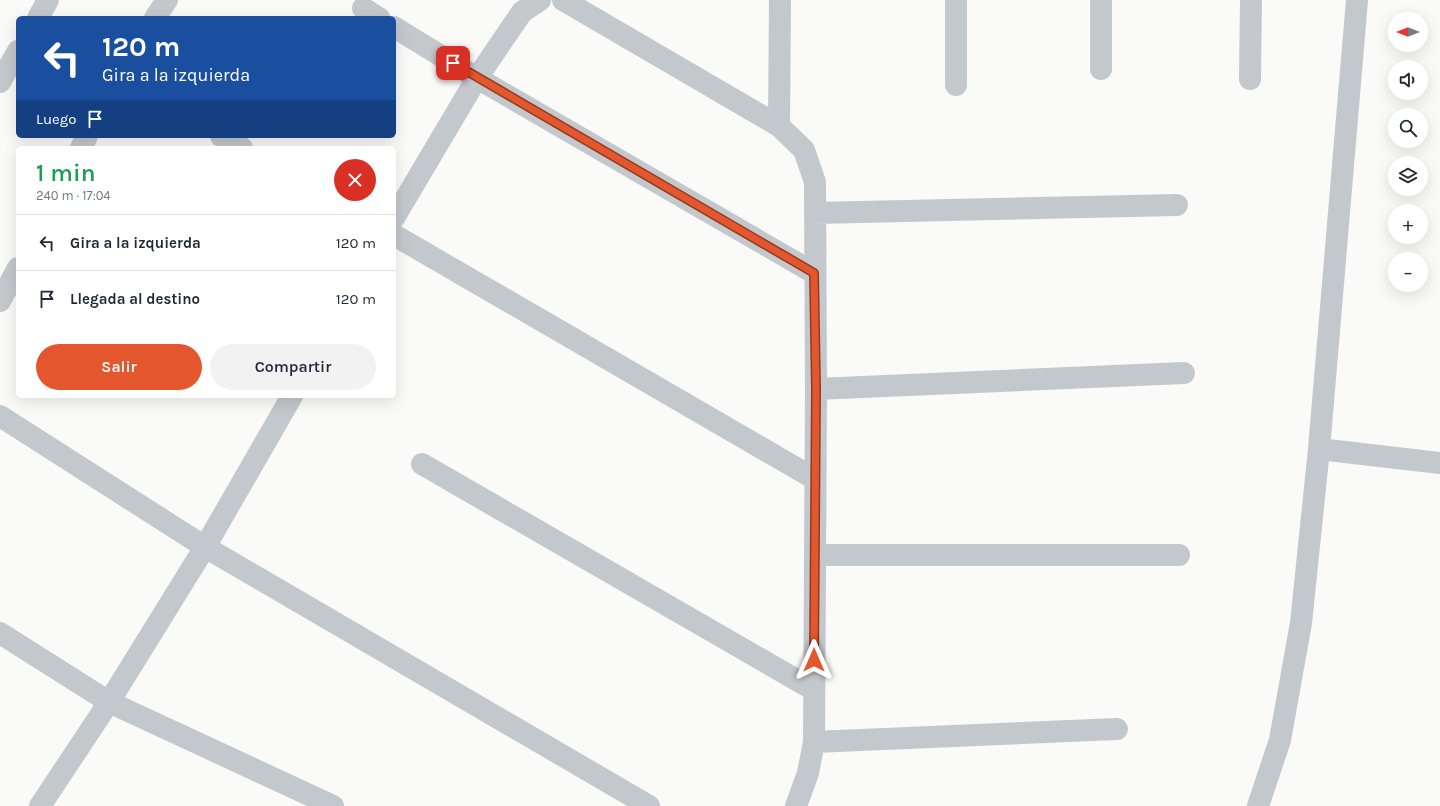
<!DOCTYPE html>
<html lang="es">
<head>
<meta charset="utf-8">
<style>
	:root { --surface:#fff; --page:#f2f2f3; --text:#1f2937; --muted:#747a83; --line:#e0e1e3; --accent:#e4572e }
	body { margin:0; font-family:Karla,sans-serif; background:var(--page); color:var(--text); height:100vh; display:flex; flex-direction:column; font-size:15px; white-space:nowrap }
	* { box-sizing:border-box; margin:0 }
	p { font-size:13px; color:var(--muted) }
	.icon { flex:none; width:22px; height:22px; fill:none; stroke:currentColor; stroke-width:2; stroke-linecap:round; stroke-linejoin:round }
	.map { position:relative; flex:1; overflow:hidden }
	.side { position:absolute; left:16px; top:146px; width:380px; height:252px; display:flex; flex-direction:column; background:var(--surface); border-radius:6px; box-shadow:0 4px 16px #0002 }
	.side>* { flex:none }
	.hud { position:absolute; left:16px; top:16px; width:380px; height:122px; border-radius:6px; box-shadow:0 4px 16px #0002; background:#1a4fa0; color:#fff; overflow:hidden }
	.needle { width:26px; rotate:270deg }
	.tools { position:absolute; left:1388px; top:12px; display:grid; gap:8px }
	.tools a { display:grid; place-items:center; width:40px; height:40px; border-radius:50%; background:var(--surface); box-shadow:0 4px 16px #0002; font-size:20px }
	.pin { position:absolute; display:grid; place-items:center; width:34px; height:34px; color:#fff; margin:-17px; border-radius:8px; box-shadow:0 2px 6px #0006 }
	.me { position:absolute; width:44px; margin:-22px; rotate:0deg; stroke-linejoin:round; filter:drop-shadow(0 0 3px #0008) }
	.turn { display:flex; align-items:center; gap:14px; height:84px; padding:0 20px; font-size:18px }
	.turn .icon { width:52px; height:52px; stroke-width:2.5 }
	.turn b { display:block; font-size:28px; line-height:34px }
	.then { display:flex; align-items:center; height:38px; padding:0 20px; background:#0003; gap:8px; font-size:15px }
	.round { display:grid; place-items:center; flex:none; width:42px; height:42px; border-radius:21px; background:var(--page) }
	.headline { display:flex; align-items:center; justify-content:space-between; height:68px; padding:0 20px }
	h1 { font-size:24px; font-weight:600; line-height:30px; color:#1e9e55 }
	.cta { display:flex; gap:8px; margin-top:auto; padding:8px 20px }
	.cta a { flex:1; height:46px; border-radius:24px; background:var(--accent); color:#fff; font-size:16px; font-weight:600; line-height:46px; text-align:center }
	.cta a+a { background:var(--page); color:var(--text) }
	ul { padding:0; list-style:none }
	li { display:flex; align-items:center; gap:12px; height:56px; padding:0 20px; border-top:1px solid var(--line) }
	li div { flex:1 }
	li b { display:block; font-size:15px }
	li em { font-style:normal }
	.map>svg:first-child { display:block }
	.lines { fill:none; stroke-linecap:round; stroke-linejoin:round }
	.minor { stroke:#c3c8cc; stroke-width:22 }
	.route-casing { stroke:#94391e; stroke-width:10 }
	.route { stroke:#e4572e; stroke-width:7 }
</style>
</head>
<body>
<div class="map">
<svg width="1440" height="806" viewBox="0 0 1440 806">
	<rect width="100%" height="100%" fill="#fafaf8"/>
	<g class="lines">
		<!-- minor -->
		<path class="minor" d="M563,0L779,126L804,150L815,182L816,389L814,742L808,773L796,806
			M956,0V85
			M1101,0V69
			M363,8L379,18
			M38,18L48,0
			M155,18L167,0
			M394,27L477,78L814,273
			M1250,79L1251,0
			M0,82L18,51
			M779,126L780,0
			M221,136L242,148
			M81,148L87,136
			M815,213L1177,205
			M394,218L477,78L522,12L540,0
			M394,235L815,479
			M0,301L18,268
			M816,389L1184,373
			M0,416L205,547L649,806
			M1319,449L1440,463
			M422,464L814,690
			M815,555H1179
			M0,633L109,702L333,806
			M814,742L1117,729
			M40,806L109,702L205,547L292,396
			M1258,806L1280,740L1301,623L1319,449L1357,0"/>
	</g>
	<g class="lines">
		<defs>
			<path id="route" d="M453,63L814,273L816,389L814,660"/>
		</defs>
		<!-- route casing -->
		<use href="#route" class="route-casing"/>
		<!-- route -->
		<use href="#route" class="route"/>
	</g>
</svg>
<div class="tools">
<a><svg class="needle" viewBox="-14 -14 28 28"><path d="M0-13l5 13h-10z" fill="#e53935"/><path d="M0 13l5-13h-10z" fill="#747a83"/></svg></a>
<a><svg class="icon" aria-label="sound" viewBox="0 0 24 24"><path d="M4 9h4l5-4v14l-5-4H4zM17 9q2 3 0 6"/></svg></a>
<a><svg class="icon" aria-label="search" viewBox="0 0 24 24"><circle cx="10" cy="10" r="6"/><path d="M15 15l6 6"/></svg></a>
<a><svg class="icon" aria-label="layers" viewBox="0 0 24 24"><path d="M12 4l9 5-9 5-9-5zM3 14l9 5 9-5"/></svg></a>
<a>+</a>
<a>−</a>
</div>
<div class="pin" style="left:453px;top:63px;background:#d93025"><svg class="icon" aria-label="arrive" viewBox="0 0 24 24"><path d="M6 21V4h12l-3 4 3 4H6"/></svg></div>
<svg class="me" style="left:814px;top:660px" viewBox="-20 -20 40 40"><path d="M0-17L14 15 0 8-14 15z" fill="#e4572e" stroke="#fff" stroke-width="4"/></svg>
<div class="hud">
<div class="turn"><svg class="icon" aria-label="left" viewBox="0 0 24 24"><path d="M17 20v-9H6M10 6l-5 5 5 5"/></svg><div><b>120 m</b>Gira a la izquierda</div></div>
<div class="then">Luego<svg class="icon" aria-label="arrive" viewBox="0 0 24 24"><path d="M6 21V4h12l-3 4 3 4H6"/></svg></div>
</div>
<section class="side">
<div class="headline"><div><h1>1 min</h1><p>240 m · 17:04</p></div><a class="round" style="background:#d93025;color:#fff"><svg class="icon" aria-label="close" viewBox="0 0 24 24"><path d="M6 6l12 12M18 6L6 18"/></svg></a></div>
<ul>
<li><svg class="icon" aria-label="left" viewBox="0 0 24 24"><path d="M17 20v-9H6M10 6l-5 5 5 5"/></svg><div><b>Gira a la izquierda</b></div><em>120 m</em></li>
<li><svg class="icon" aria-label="arrive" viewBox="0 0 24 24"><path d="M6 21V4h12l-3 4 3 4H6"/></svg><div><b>Llegada al destino</b></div><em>120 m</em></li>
</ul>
<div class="cta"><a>Salir</a><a>Compartir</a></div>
</section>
</div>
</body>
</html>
